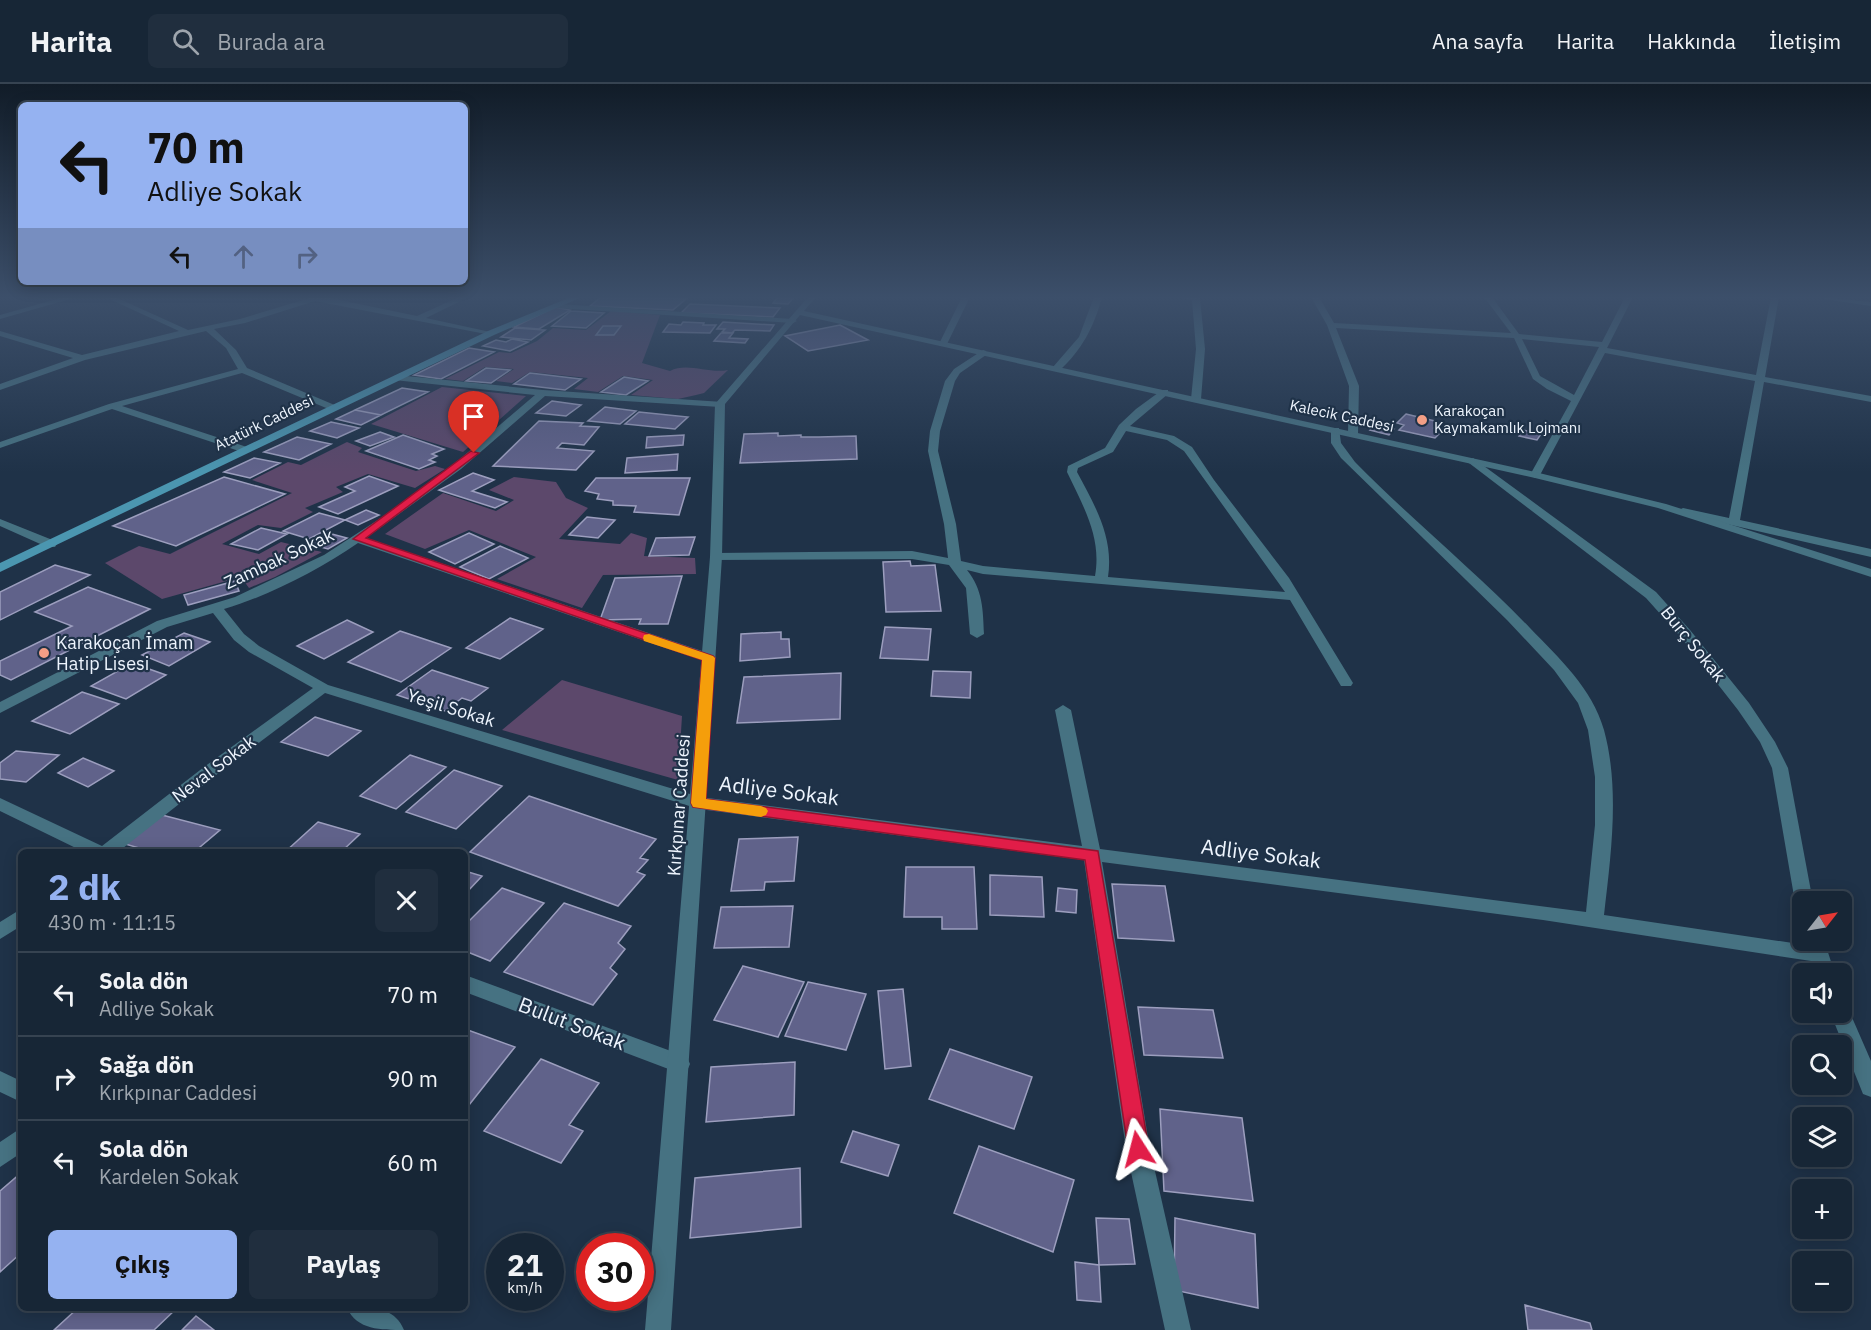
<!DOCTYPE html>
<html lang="tr">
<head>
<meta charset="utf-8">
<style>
	:root { --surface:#172636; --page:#202e3e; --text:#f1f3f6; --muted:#9ea5ad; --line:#364351; --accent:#95b2f1 }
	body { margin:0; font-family:"IBM Plex Sans",sans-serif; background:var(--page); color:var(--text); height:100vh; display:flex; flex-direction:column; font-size:22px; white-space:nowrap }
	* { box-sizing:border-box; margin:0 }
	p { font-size:20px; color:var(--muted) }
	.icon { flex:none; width:33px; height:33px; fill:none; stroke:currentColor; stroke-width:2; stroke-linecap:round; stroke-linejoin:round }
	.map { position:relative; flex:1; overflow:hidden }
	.side { position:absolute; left:18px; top:765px; width:450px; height:462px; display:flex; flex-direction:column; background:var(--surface); border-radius:9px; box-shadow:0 3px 15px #0003,0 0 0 2px var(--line) }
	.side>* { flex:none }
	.banner { position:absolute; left:18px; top:18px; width:450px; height:183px; border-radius:9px; box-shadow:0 3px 15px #0003,0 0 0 2px var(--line); background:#95b2f1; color:#111; overflow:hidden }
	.needle { width:39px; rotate:59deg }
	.fabs { position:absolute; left:1792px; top:807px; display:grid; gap:12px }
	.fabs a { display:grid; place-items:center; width:60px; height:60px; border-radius:9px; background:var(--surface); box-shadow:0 3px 15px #0003,0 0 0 2px var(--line); font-size:30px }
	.speed { position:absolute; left:486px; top:1149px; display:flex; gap:12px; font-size:30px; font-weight:700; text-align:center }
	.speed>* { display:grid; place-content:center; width:78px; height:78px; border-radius:50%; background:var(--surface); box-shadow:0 3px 15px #0003,0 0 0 2px var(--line); line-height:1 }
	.speed small { font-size:15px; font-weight:400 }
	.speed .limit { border:9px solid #d22; background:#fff; color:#111 }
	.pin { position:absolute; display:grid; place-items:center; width:51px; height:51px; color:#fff; margin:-62px -26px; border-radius:50% 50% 50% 0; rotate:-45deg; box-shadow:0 0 6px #0007 }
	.pin .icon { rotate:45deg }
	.me { position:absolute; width:66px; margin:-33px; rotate:351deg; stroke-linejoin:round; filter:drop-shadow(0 0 4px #0008) }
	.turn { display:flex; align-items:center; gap:21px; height:126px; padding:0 30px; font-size:27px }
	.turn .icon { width:78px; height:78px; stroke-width:2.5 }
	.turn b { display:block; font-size:42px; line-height:51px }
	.lanes { display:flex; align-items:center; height:57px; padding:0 30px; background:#0003; justify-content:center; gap:30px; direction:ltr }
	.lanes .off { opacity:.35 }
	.round { display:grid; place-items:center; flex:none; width:63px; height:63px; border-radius:9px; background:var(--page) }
	.summary { display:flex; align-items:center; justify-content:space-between; height:102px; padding:0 30px }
	h1 { font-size:36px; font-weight:700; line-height:45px; color:var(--accent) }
	.button { display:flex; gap:12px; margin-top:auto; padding:12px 30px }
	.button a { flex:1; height:69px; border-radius:9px; background:var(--accent); color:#111; font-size:24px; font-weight:700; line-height:69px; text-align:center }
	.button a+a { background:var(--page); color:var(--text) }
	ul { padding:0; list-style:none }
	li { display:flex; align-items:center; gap:18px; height:84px; padding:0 30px; border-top:2px solid var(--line) }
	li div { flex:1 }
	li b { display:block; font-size:22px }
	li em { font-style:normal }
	header { display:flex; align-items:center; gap:36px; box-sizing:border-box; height:84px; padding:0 30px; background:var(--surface); border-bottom:2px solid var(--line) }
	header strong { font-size:28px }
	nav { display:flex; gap:33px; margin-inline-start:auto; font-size:21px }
	.search { width:420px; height:54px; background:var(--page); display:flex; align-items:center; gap:15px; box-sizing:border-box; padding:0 21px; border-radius:9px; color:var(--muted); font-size:22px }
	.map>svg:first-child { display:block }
	.green { fill:#5c486b }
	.building { fill:#60628a; stroke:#9c9ebe; stroke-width:1.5 }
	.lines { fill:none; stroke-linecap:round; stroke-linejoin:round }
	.minor { fill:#467282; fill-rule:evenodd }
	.tertiary { fill:#467282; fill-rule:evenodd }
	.secondary { fill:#4b96b0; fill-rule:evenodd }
	.route { fill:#e11d48; stroke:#92132f; stroke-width:1.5 }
	.slow { fill:#f59e0b }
	.poi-dot { fill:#f39f86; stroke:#1f3248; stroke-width:2 }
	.labels { text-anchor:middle; stroke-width:4.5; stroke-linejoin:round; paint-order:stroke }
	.far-poi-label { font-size:15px; fill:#eef5fe; stroke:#1f3248; text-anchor:start }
	.far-street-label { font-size:15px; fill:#eef5fe; stroke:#1f3248 }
	.street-label { font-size:18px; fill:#eef5fe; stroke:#1f3248 }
	.poi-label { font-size:18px; fill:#eef5fe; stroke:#1f3248; text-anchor:start }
	.near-street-label { font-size:21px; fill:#eef5fe; stroke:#1f3248 }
</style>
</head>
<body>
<header>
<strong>Harita</strong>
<div class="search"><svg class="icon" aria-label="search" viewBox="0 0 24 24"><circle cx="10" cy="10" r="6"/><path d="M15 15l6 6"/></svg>Burada ara</div>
<nav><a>Ana sayfa</a><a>Harita</a><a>Hakkında</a><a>İletişim</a></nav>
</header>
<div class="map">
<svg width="1871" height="1246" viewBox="0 0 1871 1246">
	<rect width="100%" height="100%" fill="#1f3248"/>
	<!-- green -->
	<path class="green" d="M611,227L660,231L642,279L670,287C687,278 709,290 728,286L704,309L696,311L678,315L631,311L653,296L623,292L598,308L574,305L588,294L530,288L512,299L496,297L514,285L485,283L463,297L445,295L499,268L511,269L537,257L553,244L586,246Z
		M442,303L526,312L463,368L371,340Z
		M347,358L362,364L358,368L416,387L435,382L445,385L415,404L368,390L336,403L343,408L305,424L313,428L281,444L258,441L222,460L259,470L281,458L322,468L275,493L249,504L241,493L162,515L105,479L139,462L170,470L292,409L252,396L288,378L301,381Z
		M514,393L556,398L566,414L588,424L559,455L620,460L631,449L647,454L644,472L695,474L696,490L603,491L582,524L497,495L536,473L469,446L425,465L385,450L443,409L496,427L514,416L489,406Z
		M562,596L682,632L678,696L502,646Z"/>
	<!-- building -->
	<path class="building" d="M601,213H651L686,215L673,226L590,222Z
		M778,213H794L788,220L773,219Z
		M690,220L780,224L773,233L681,229Z
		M555,223L570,226L539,245L514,243Z
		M571,227L604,229L586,244L552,242Z
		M683,238L704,239L703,241H716L710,249L663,248L669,240L681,241Z
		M723,238L774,241L770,247L735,246L732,249L722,248L725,245H717Z
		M840,241L868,256L808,267L785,252Z
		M603,242H621L614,251H596Z
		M515,244L545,246L531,256L501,253Z
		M721,249H733L729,254L748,255L745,259L714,257Z
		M512,255L528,258L510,267L483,262L496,256L506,258Z
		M469,264L494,268L441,295L414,291Z
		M486,284L510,286L491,299L466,297Z
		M530,289L581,295L565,306L514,300Z
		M624,293L648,297L626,311L601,308Z
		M402,304L428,308L381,331L355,326Z
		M552,317L581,321L566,332L536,329Z
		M605,323L636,327L620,340L588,337Z
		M355,326L381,331L361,341L336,335Z
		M639,328L688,333L675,345L625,340Z
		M1406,330L1439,338L1434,344L1443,346L1435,354L1399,346L1404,341L1397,339Z
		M539,337L583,339L580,342L599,343L584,361L562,359L557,364L594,367L576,386L493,382Z
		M331,338L359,344L337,354L310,347Z
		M1376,340L1394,345L1389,351L1370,346Z
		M1523,346L1541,350L1537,356L1519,352Z
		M380,348L394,353L370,362L356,357Z
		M778,349V352L801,351V353H819L856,352L857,375L740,379L744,350Z
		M403,351L444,365L432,370L437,372L429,376L435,378L419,385L366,367Z
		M684,351L683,361L646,364L647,353Z
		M297,353L331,360L299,376L264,368Z
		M678,370L677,386L625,389L627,374Z
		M254,374L280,379L250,394L224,388Z
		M473,389L494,396L472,407L507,418L495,424L439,406Z
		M369,392L398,402L338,430L319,423L355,407L345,403Z
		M224,393L285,410L176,462L113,442Z
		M596,394H690L679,431L634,428L636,422L613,421V417L597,415L599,410L585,407Z
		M366,426L379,431L358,441L345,436Z
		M319,429L345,436L309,455L283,447Z
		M587,433L615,436L598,454L569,451Z
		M261,444L287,450L258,466L231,460Z
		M328,449L347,454L328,465L310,460Z
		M469,449L494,460L455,480L429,468Z
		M695,453L689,471L649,472L656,454Z
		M500,462L528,474L489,495L460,483Z
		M910,477L911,482L935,481L941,527L886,528L883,478Z
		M55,481L90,491L0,536V508Z
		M682,492L668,540H639L641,535L600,536L615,494Z
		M235,497L239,507L188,521L184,511Z
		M88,503L150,525L11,596L0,591V577L72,542L35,528Z
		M510,534L543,545L500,575L466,564Z
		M347,536L373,548L324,575L297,562Z
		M885,543L931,545L928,576L880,574Z
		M400,547L451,564L401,598L348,578Z
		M781,548V555H789L790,573L740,577L741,550Z
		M184,549L210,558L169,582L142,571Z
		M132,579L166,591L126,615L91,602Z
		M432,586L488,604L471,617L462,614L445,627L397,611Z
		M933,587L971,588L970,614L931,612Z
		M841,589L840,635L737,639L744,593Z
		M82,608L119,620L70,650L32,637Z
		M315,633L361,647L328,672L281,658Z
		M16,667L59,671L26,698L0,695V679Z
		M410,671L446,683L396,725L360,712Z
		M83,674L114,687L88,703L58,689Z
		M454,686L502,702L456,745L406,728Z
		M529,712L656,755L640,774L648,776L637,788L645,791L618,822L470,768Z
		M162,731L220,746L194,768H153L125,760Z
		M318,738L360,750L341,768H285Z
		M798,753L794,797L765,798L764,806L731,807L739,755Z
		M906,783H974L977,845H942V833H904Z
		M465,787L482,792L465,810Z
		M990,791L1042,793L1044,833L990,831Z
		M1112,800L1165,802L1174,857L1118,854Z
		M502,804L544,819L490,877L465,867V841Z
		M1058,804L1077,806L1076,829L1056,827Z
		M564,819L631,842L618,859L625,865L610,884L617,890L593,921L504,888Z
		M793,822L789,863L714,864L721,823Z
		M743,882L804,898L778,953L714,936Z
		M808,898L866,910L846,966L785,952Z
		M903,905L911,982L885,985L878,907Z
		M1138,923L1213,926L1223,974L1144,971Z
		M465,945L515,963L465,1026Z
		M950,965L1032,993L1014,1045L929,1015Z
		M541,975L599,999L569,1041L583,1047L561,1079L484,1047Z
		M795,978L794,1031L706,1038L711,983Z
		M1160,1025L1242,1034L1253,1117L1164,1107Z
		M853,1047L899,1061L888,1092L841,1078Z
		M979,1062L1074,1096L1053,1168L954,1129Z
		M800,1084L801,1143L690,1154L695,1094Z
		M21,1089V1169L0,1188V1107Z
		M1096,1134L1129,1135L1135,1180L1099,1181Z
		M1175,1134L1255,1150L1258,1224L1174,1206Z
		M1075,1178L1099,1181L1101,1218L1077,1216Z
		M1525,1221L1590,1239L1592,1246H1528Z
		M78,1224H177L154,1246H54Z
		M196,1232L214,1246H182Z"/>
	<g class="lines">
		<!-- minor -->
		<path class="minor" d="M64,213H77L0,235V231Z
			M105,213H115L188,246L240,235L313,213H325L417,232L459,213H469L426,234L495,249L491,251L315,217L245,239L214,245L236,266L247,284L337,322V326H331L242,289L122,322L250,364V368H242L112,325L0,364V358L109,320L238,285L226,264L206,247L85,276L0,306V300L73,274L0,252V247L82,271L179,247Z
			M962,213H970L947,260L940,262L939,260Z
			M1094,213H1102C1094,243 1082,266 1059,287H1053V283L1079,253Z
			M1175,213L1200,214L1205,265L1201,315L1196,318L1191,315L1196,265L1192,216Z
			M1311,213H1319L1334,239L1511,249L1484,213H1492L1519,250L1602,258L1625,213H1633L1607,264L1756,291L1771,213H1779L1765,293L1871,312V318L1764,298L1740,436L1871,465V473L1679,429L1677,427L1683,424L1729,434L1755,297L1605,269L1540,391L1535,394L1530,391L1571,317L1547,305L1533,295L1514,254L1336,244L1359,302L1358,350L1353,353L1348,350L1349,302L1327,241ZM1522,255L1599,263L1574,311L1540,292Z
			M558,220L793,235L797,237L793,239L555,224L554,222Z
			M983,266L986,267V271L960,289L955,297L940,347L938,367L956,440L961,477L983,482L1095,492C1102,453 1083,422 1067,388L1068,382L1105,364L1119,341L1136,325L1162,306H1168V310L1130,342L1174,352L1192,363L1214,396L1289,494L1353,599L1351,602H1341L1290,516L983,490L967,486C983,506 983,526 984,550L977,554L970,550L966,504L949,481L912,475L712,476L710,473L716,469L912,467L948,474L944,440L928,367L930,347L945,297L954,285ZM1126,347L1167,356L1184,367L1285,508L1108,493C1114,453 1095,422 1077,388L1078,384L1113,368Z
			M397,291L543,306L723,318V322L720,323L545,312L461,385L366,454L714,571L716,574L714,577H704L358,459C318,486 271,511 224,525L244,550L259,562L328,601L700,713L1082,762L1055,626L1063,621L1071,626L1100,765L1586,828L1595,741V693L1588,646L1578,619L1554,586L1507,536L1341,374L1331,359V344H1339L1341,359L1355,378C1411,435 1474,486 1530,544C1559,574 1592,604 1604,646C1620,705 1611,770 1604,831L1806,861L1805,856H1824L1835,890H1815L1811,877L1543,836L1102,778L1150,1065L1191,1246H1165L1126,1065L1084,776L699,725L325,609L216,691L118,768H84L0,727V714L102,762L204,683L313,604L249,568L234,556L213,529L167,543L0,629V618L157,537L235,513L324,471L393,426L453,381L535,311L394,296V292Z
			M1473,374L1656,508L1690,546L1749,619L1775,658L1788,684L1813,818H1803V825L1797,823L1795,818L1772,684L1760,658L1738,626L1680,552L1646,514L1469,379L1468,377Z
			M0,435L55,457L57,460L55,463H47L0,442Z
			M21,825V842L0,855V838Z
			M465,891L687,973L690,980L687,987L679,989L465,908Z
			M1842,920L1847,922L1871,977V1013L1863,1010L1830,928H1842Z
			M0,987L21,997V1018L0,1008Z
			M21,1044V1069L0,1083V1058Z
			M347,1224C370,1224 394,1221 404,1246C381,1246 357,1246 347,1224Z"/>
		<!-- tertiary -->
		<path class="tertiary" d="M808,213H816L804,227L1535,388L1666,420L1871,485V493L1658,424L1535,394L800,231L725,320L722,473L671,1246H645L710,473L715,320Z
			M1820,213L1871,218V222L1824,215Z"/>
		<!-- secondary -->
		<path class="secondary" d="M571,213H582L494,251L0,488V479L488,247Z"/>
	</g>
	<!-- sky -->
	<linearGradient id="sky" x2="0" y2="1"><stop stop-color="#111c28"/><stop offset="0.55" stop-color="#3c4f6a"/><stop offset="1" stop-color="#3c4f6a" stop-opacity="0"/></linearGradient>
	<rect width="1871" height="388" fill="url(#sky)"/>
	<!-- route -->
	<path class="route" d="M471,367L479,369L366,454L713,572L715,574L706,715L1098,767L1149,1065L1146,1072L1138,1075L1131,1072L1128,1065L1085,776L693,723L691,719L702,576L353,455Z"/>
	<!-- slow -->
	<path class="slow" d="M649,550L713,572L715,574L706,715L761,722L766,724L768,727L766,731L761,733L693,723L691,719L702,576L644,557L643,554L644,551Z"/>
	<!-- markers -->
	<g class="poi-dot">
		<circle cx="1422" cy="336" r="6"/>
		<circle cx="44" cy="569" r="6"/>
	</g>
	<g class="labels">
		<!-- far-poi labels -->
		<g class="far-poi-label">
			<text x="1434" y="332">Karakoçan<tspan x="1434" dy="17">Kaymakamlık Lojmanı</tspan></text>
		</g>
		<!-- far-street labels -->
		<g class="far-street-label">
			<text transform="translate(1342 332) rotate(12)" y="5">Kalecik Caddesi</text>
			<text transform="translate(264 339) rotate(-26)" y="5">Atatürk Caddesi</text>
		</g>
		<!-- street labels -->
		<g class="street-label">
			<text transform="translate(279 475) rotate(-25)" y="6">Zambak Sokak</text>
			<text transform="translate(1693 560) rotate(51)" y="6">Burç Sokak</text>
			<text transform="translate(451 624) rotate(17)" y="6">Yeşil Sokak</text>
			<text transform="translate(214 685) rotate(-37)" y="6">Neval Sokak</text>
			<text transform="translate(679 721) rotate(-86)" y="6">Kırkpınar Caddesi</text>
		</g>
		<!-- poi labels -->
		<g class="poi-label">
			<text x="56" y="565">Karakoçan İmam<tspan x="56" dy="21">Hatip Lisesi</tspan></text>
		</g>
		<!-- near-street labels -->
		<g class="near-street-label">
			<text transform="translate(779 707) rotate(7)" y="7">Adliye Sokak</text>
			<text transform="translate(1261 770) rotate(7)" y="7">Adliye Sokak</text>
			<text transform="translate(572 940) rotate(21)" y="7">Bulut Sokak</text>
		</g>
	</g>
</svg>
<div class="fabs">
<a><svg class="needle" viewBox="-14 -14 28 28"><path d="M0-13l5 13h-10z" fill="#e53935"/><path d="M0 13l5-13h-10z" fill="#9ea5ad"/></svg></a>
<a><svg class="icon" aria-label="sound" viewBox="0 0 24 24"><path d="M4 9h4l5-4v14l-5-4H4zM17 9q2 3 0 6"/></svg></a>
<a><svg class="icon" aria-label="search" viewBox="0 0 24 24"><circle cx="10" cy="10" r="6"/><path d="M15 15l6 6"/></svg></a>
<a><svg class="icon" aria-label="layers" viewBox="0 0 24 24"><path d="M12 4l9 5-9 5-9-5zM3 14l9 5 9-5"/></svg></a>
<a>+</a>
<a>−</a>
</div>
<div class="speed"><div>21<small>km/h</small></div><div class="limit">30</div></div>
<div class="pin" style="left:474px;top:369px;background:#d93025"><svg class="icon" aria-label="arrive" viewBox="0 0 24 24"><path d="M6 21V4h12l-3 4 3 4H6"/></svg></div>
<svg class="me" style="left:1138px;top:1065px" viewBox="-20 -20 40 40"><path d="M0-17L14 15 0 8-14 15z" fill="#e11d48" stroke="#fff" stroke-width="4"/></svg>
<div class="banner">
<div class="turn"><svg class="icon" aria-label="left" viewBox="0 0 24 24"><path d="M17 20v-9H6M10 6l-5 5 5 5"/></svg><div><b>70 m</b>Adliye Sokak</div></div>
<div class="lanes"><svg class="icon" aria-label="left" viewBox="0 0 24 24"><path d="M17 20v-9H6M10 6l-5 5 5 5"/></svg><svg class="icon off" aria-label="ahead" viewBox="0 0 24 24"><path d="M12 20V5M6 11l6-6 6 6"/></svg><svg class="icon off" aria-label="right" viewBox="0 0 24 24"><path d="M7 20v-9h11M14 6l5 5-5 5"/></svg></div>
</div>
<section class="side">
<div class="summary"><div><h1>2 dk</h1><p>430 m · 11:15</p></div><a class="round"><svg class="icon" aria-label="close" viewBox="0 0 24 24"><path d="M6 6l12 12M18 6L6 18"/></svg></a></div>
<ul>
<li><svg class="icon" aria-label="left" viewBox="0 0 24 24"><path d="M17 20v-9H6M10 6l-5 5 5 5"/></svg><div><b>Sola dön</b><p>Adliye Sokak</p></div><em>70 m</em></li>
<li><svg class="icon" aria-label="right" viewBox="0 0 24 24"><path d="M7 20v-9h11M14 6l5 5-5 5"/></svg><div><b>Sağa dön</b><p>Kırkpınar Caddesi</p></div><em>90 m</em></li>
<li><svg class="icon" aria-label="left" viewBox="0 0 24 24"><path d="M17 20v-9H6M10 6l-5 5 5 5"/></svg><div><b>Sola dön</b><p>Kardelen Sokak</p></div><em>60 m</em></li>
</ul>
<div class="button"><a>Çıkış</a><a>Paylaş</a></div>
</section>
</div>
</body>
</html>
